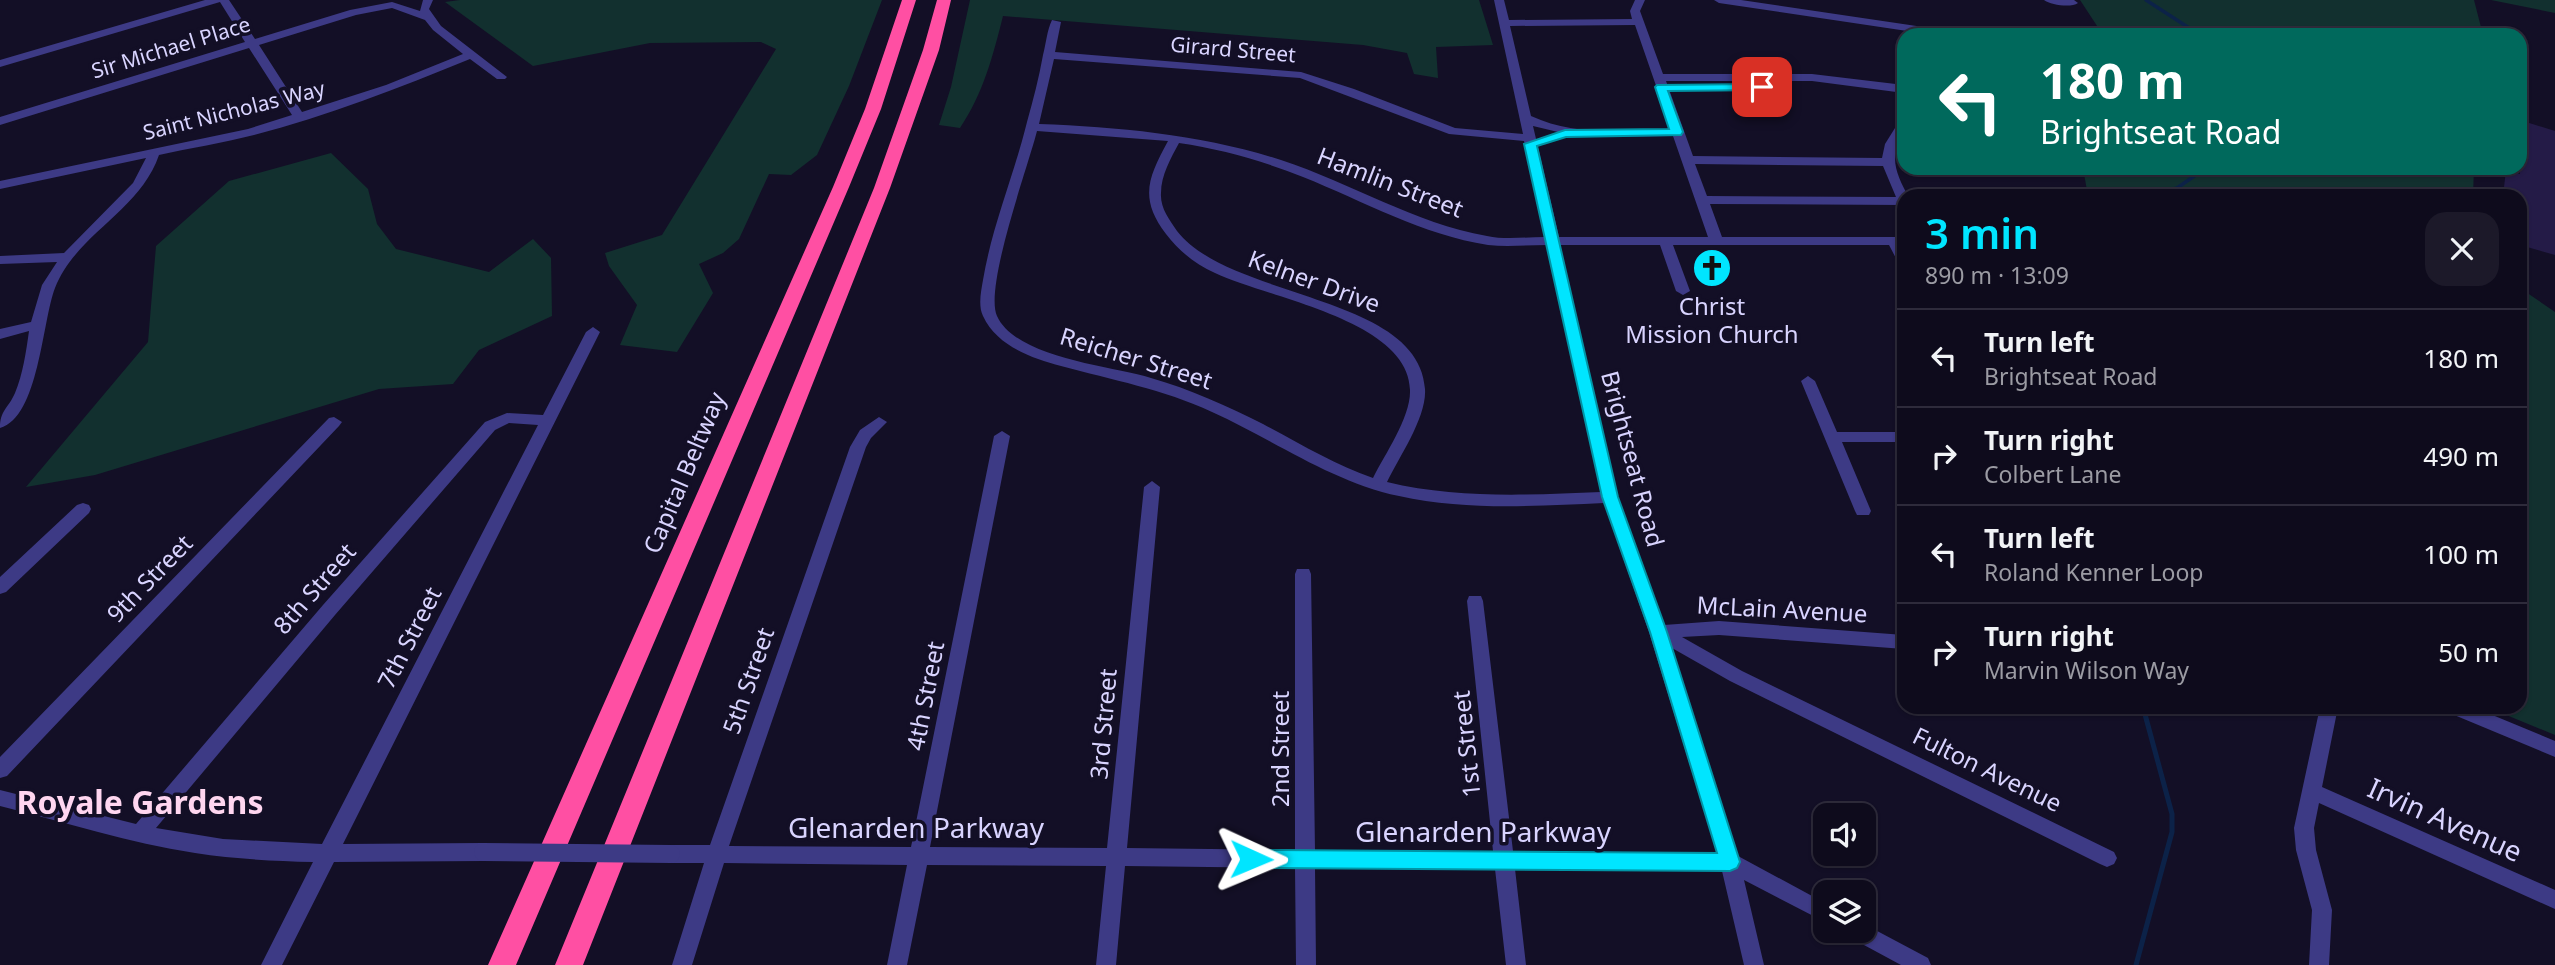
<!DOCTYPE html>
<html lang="en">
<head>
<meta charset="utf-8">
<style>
	:root { --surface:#0e0b1c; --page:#1c1929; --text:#f1f3f6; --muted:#9b9ba3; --line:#2e2b3b; --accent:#00e5ff }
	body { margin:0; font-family:"Noto Sans",sans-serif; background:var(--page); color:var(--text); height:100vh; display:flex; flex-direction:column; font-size:26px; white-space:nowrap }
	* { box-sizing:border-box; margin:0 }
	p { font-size:23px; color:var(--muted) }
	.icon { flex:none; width:38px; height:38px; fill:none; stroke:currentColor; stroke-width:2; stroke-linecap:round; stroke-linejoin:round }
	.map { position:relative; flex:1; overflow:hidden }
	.sheet { position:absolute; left:1897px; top:189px; width:630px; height:525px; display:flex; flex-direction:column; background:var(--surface); border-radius:21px; box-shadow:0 2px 5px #0004,0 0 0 2px var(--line) }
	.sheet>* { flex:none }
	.guide { position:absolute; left:1897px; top:28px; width:630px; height:147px; border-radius:21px; box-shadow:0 2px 5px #0004,0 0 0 2px var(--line); background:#00695c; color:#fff; overflow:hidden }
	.fabs { position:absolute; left:1813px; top:803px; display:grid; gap:14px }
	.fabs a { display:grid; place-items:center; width:63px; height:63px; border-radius:14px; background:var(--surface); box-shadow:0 2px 5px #0004,0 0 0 2px var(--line); font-size:35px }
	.pin { position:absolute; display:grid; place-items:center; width:60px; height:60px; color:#fff; margin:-30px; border-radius:14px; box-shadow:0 4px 10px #0006 }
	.me { position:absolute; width:77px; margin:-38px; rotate:91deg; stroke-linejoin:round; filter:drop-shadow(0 0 5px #0008) }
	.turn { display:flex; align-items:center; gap:24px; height:147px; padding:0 28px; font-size:32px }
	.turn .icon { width:91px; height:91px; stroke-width:2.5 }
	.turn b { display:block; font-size:49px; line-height:60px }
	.round { display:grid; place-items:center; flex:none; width:74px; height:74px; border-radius:21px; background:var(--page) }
	.head { display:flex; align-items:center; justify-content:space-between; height:119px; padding:0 28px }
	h1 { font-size:42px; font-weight:600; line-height:52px; color:var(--accent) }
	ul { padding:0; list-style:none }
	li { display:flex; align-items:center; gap:21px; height:98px; padding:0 28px; border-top:2px solid var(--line) }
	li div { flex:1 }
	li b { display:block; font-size:26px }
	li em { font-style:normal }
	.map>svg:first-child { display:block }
	.green { fill:#12302f }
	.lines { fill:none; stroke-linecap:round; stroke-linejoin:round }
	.stream-far1 { stroke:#0c2248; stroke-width:3.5 }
	.stream { stroke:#0c2248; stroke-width:5 }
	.building { fill:#241b47 }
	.minor { fill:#3d3a85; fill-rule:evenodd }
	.highway { fill:#ff4fa3; fill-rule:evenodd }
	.minor-bridge { stroke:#3d3a85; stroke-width:18 }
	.route { fill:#00e5ff; stroke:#0095a6; stroke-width:2 }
	.labels { text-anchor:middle; stroke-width:7; stroke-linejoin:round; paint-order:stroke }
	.far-street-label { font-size:21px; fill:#d9d4ff; stroke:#130f26 }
	.street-label { font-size:24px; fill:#d9d4ff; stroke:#130f26 }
	.poi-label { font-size:24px; fill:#d9d4ff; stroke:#130f26 }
	.near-street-label { font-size:28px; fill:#d9d4ff; stroke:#130f26 }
	.near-neighbourhood-label { font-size:32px; font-weight:bold; fill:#ffd6f0; stroke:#130f26 }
</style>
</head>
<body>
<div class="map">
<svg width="2555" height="965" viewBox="0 0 2555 965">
	<rect width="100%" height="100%" fill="#130f26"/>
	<!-- green -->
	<path class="green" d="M460,0H882L849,86L817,155L791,175L769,174L739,239L723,253L699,264L713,293L677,352L620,345L637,305L609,266L605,253L662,235L776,49L761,42L650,43L533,66L445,2Z
		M970,0H1479L1493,45L1436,47L1438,78L1414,74L1407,53L1363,45L1003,16C993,56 983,94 960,128L939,125L951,87Z
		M2080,0H2474L2483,35H2103Z
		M2491,0H2555V13Z
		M331,153L368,189L377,224L396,249L489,272L533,239L551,258L552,316L479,350L453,384L379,389L95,475L26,487L148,342L156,246L229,181Z
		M2083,168H2474L2473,196H2088Z
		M2520,288L2555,312V735L2487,707H2520Z"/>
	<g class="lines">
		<!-- stream-far1 -->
		<path class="stream-far1" d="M2146,0L2200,35
			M2152,196L2177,188L2206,168"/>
		<!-- stream -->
		<path class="stream" d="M2136,965L2172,832V814L2143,707"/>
	</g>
	<!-- building -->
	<path class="building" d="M2526,122L2555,131V255L2520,245V196H2503L2506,170L2520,174V136Z"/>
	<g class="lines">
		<!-- minor -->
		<path class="minor" d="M205,0H229L255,39L350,10L392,2L420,11L423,0H433L429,9L441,26L507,77L505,79H497L470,59C399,88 327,116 254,135C223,143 190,148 159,155C140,211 76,234 55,288C42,322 39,417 0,428C0,410 8,409 15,393C23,374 26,352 29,331L0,339V329L31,322L42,285L57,262L0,264V256L64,253L133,183L146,158L0,189V181L248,129L292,115L249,48L0,125V117L245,42L220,2L0,67V60ZM392,8L425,20L433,30L463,54L386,85L302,112L259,45L356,15Z
			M1494,0H1504L1509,20L1632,19L1630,11L1635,0H1645L1640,11L1663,74H1812L1904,85V93L1812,81H1666L1693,156L1882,158L1885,144L1900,120L1904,119C1904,131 1900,136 1897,147C1891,164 1900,181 1908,196H1904V205L1710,204L1722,237H1904V265L1899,264L1889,245H1673L1690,291L1683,295L1676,291L1660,245H1560L1618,497L1664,625L1719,621L1904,635V649L1719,635L1682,637L1742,671L2114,852L2117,858L2114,864L2107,867L2100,864L1730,681L1672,648L1738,856L1825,903V922L1744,880L1764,965H1744L1722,871L1515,869L1526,965H1506L1495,869L1315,868L1316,965H1296L1295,868L1125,866L1116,965H1096L1106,866L927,865L907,965H887L907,865L724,863L692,965H672L704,863H671L664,860L661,854L664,848L671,845H710L850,447L860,430L879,417L887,422L871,438L866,447L729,846L911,847L994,436L1002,431L1010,436L930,847L1107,848L1144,487L1152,481L1160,487L1127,848L1295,850V574L1297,569H1309L1311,574L1315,850L1493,851L1467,601L1469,596H1481L1483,601L1513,851L1717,853L1649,632L1604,503C1536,506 1466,511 1399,496C1332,482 1274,440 1212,412C1163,389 1112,380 1061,366C1031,358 997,346 983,316C978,306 981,291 983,280C992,226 1014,175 1027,122C1033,100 1039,78 1043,55C1046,44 1047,30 1052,20L1061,22L1055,52L1301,72L1354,89L1455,128L1523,134ZM1635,25L1671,129C1623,130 1576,137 1531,116L1510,26ZM1054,59L1300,78L1449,134L1524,141L1545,237C1526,237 1505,240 1487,236C1414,223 1351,183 1281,160C1203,135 1121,127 1039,124ZM1533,126L1579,137L1673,136L1708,237H1559ZM1037,131L1168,141C1148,178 1139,198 1166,234C1179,251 1195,264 1215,273C1267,298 1409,320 1410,390C1411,417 1385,454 1373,478C1335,465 1299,443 1263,424C1227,406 1190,389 1151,378C1111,366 1016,358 997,316C984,287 1028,167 1037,131ZM1179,143C1221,149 1263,161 1303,177C1363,201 1423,235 1488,245C1507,247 1528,245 1547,245L1601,492C1530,495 1457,499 1387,482C1399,457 1427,417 1425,389C1419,294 1231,300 1177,231C1169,219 1160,208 1161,193C1161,175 1171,158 1179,143ZM1695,164L1883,166L1896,197L1707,196Z
			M1714,0H1741L1957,32L1963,35H1934L1719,3Z
			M2044,0H2074L2078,3C2071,8 2051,5 2044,0Z
			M593,327L600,332L343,844L483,843L490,846L493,852L490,858L483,861L334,862L282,965H261L313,862C273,861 234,859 195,853C129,843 65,822 0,806V790L136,824L323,605L485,422L507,413L543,415L586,332ZM509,423L538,425L322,844L223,839L156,828L335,615L495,430Z
			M1808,376L1815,381L1837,432H1904V442H1842L1871,511L1869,515H1857L1855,511L1801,381Z
			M334,417L342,422L339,426L7,776L0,778V757L329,418Z
			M83,503L89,505L91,509L89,513L6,592L0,594V577L77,505Z
			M2320,707H2338L2322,787L2555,890V909L2319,803L2314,828L2316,850L2332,910L2329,965H2309L2312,910L2296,850L2294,828Z
			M2444,707H2473L2555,741V757L2447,712Z
			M1864,924L1928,958L1931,965H1901L1851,938L1848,931H1864Z"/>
		<!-- highway -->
		<path class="highway" d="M902,0H916L881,109L849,187L516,965H488L833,187L865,109Z
			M937,0H951L939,50L890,188L583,965H555L874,188L923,50Z"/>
		<!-- minor-bridge -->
		<path class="minor-bridge" d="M483,852L671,854"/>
	</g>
	<!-- route -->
	<path class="route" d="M1762,84L1766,85V90L1668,91L1683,132L1681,135L1566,137L1537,146L1618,497L1667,632L1740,862L1737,868L1730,871L1251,868L1244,865L1241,859L1244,852L1251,850L1717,853L1650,632L1602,497L1524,144L1565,130L1669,129L1655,87L1657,85Z"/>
	<!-- icons -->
	<defs>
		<symbol id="church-disc" viewBox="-11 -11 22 22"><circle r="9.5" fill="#00e5ff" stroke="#130f26"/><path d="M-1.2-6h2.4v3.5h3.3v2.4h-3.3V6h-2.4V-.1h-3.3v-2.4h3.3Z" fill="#111"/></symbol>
	</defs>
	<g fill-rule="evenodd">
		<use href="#church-disc" x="1690" y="246" width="44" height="44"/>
	</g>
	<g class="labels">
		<!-- far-street labels -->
		<g class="far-street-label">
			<text transform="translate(171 48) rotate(-17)" y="7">Sir Michael Place</text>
			<text transform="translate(1233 50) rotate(5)" y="7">Girard Street</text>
			<text transform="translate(234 111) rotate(-14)" y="7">Saint Nicholas Way</text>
		</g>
		<!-- street labels -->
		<g class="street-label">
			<text transform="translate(1390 183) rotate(21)" y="8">Hamlin Street</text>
			<text transform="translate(1314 282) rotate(20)" y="8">Kelner Drive</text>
			<text transform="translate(1136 359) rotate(17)" y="8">Reicher Street</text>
			<text transform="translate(1632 459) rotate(75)" y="8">Brightseat Road</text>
			<text transform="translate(685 473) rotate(-67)" y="8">Capital Beltway</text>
			<text transform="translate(150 579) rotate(-46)" y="8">9th Street</text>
			<text transform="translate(315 589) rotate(-49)" y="8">8th Street</text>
			<text transform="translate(1782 610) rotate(3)" y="8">McLain Avenue</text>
			<text transform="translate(410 638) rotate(-63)" y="8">7th Street</text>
			<text transform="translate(749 681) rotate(-71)" y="8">5th Street</text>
			<text transform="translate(926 696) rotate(-79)" y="8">4th Street</text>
			<text transform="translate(1104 724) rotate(-85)" y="8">3rd Street</text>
			<text transform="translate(1467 744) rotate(-96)" y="8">1st Street</text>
			<text transform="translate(1281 749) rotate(-90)" y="8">2nd Street</text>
			<text transform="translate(1987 770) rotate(26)" y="8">Fulton Avenue</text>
		</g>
		<!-- poi labels -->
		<g class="poi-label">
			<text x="1712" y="315">Christ<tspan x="1712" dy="28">Mission Church</tspan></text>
		</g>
		<!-- near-street labels -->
		<g class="near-street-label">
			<text transform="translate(2445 820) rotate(24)" y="10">Irvin Avenue</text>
			<text x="916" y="838">Glenarden Parkway</text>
			<text x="1483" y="842">Glenarden Parkway</text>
		</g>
		<!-- near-neighbourhood labels -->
		<g class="near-neighbourhood-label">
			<text x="140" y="814">Royale Gardens</text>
		</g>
	</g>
</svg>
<div class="fabs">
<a><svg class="icon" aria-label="sound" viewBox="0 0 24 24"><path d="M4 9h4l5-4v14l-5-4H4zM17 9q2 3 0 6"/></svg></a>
<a><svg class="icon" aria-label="layers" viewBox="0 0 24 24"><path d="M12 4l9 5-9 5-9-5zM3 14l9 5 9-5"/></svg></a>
</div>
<div class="pin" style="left:1762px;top:87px;background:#d93025"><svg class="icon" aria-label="arrive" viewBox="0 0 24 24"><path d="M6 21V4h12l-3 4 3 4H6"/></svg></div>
<svg class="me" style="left:1251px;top:859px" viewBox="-20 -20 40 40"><path d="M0-17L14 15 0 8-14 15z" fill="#00e5ff" stroke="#fff" stroke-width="4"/></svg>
<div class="guide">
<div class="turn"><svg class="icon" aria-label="left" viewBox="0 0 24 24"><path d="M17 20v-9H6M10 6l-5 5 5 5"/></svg><div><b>180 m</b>Brightseat Road</div></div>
</div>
<section class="sheet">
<div class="head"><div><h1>3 min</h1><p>890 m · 13:09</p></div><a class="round"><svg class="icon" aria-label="close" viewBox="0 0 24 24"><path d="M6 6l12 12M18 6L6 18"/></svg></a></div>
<ul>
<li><svg class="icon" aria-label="left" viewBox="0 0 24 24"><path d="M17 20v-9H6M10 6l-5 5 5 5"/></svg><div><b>Turn left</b><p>Brightseat Road</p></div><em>180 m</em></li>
<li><svg class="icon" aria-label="right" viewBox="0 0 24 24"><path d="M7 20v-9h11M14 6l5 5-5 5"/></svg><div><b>Turn right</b><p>Colbert Lane</p></div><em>490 m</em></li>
<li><svg class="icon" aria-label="left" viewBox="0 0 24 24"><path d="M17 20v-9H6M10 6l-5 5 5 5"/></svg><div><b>Turn left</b><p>Roland Kenner Loop</p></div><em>100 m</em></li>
<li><svg class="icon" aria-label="right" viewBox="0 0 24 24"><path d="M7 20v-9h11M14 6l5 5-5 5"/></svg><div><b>Turn right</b><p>Marvin Wilson Way</p></div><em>50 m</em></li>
</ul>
</section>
</div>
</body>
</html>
